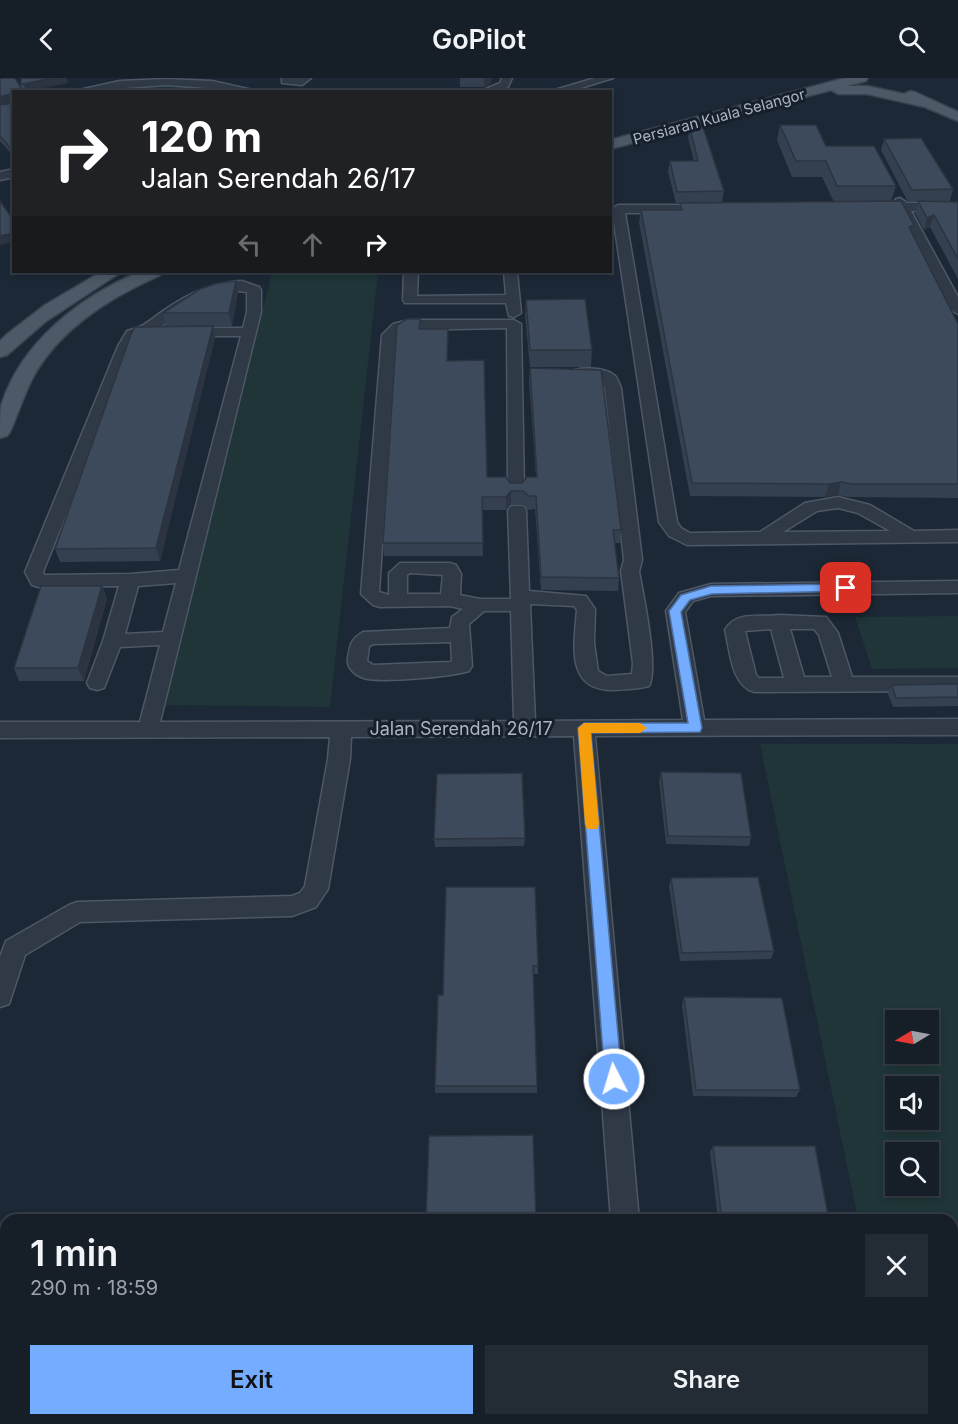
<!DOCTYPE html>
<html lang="en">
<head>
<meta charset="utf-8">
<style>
	:root { --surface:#161e28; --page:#232b34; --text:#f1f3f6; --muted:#9ea2a8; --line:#353c45; --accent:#74acff }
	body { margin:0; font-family:Inter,sans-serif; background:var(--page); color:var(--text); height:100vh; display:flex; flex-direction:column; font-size:22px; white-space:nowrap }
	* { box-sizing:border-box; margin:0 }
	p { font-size:20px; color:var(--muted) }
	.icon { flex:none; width:33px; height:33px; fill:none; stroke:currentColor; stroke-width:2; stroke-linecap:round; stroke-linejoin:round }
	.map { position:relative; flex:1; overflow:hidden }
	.side { position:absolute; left:0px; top:1136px; width:958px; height:212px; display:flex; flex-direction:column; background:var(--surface); border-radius:18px 18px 0 0; box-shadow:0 3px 9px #0003,0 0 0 2px var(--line) }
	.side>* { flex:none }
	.hud { position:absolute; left:12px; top:12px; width:600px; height:183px; border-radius:0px; box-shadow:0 3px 9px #0003,0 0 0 2px var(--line); background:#202124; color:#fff; overflow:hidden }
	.needle { width:39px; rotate:260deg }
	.fabs { position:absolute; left:885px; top:932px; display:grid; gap:12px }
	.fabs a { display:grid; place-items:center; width:54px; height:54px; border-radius:0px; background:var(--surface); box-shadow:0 3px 9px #0003,0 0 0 2px var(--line); font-size:30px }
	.pin { position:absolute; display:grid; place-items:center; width:51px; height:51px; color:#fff; margin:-26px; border-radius:12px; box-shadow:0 3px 9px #0006 }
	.me { position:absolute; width:66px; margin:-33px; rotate:355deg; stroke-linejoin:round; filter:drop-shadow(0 0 4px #0008) }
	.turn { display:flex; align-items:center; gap:21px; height:126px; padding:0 30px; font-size:27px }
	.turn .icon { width:78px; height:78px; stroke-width:2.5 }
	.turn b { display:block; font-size:42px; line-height:51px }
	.lanes { display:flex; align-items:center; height:57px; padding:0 30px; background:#0003; justify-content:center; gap:30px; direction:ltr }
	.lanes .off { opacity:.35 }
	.round { display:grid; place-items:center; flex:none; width:63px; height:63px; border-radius:0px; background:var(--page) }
	.summary { display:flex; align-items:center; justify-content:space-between; height:102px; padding:0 30px }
	h1 { font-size:36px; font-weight:600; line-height:45px }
	.button { display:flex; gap:12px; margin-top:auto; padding:12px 30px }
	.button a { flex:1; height:69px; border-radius:0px; background:var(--accent); color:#111; font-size:24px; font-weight:600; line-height:69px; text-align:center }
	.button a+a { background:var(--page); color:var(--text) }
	header { display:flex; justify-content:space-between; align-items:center; height:78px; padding:0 30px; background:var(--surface); font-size:27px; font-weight:600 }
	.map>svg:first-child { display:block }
	.green { fill:#1f3537; fill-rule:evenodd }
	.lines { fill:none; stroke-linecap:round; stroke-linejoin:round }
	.minor-casing { stroke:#4d5765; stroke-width:3 }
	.major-casing { stroke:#394350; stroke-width:3 }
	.minor { fill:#303a47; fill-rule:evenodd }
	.major { fill:#4e5967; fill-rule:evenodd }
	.wall { fill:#34404f }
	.shaded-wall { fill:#2b3440 }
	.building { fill:#3d4a5c; stroke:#2b3440; stroke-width:1.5 }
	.route { fill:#74acff; stroke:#4b70a6; stroke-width:1.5 }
	.slow { fill:#f59e0b }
	.labels { text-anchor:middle; stroke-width:6; stroke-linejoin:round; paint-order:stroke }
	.far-street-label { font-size:15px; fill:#a9b4c5; stroke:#161f2b }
	.street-label { font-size:18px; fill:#a9b4c5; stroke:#161f2b }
</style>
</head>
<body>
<header><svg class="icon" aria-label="back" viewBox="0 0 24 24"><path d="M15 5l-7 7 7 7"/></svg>GoPilot<svg class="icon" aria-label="search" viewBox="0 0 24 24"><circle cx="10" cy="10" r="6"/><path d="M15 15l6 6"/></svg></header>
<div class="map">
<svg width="958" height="1346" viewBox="0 0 958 1346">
	<rect width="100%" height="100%" fill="#1d2836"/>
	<!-- green -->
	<path class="green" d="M167,7L219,13H98Z
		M272,194H378L330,629L166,627Z
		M958,538V590L872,591L855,539Z
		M760,666H958V1346H901L900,1341H952V1142L858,1141ZM896,942H928V975H896ZM896,1008H928V1041H896ZM896,1074H928V1107H896Z"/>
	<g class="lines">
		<defs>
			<path id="minor" d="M282,0H311L302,7L282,5Z
				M502,0H512L508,9L496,14H479L500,5Z
				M595,0H613L568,14H548Z
				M166,1L212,3L262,14L166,7L70,14L120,3Z
				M14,91V99L0,102V94Z
				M900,120L907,125H958V133H911L958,219V236L951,232L898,133H875L869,129L875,125H894L896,121Z
				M618,127H706L712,131L706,135H625L677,444L681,450L690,455L760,454L805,425L838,419L870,427L914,453L958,452V464L687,467L669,458L659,444L612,131ZM838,430L858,435L890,453L783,454L817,433Z
				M404,194H418L417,218L506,217L504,194H517L521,235L514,239L509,238L506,225H405L403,222Z
				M242,203L259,209L261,212V234L160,644L514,643L511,533H484L469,546L472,588L469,593C448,599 389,604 368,601C357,599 346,591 348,580C350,567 351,561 363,554L450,550L452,539L463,531L450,528L380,529L373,527L361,516L382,257L393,246L409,242H514L521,246L524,412L522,416H510L508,412L507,250L403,252L396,258L379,514L389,517V495L400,485H450L456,487L461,496L460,517L480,521H511L508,432L511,428H523L526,432L529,513L586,518L595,531L594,565L598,593L607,598L632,596L633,585L621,493L624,482L605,310L602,303C591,298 576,305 567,296C575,288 605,289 614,297C618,300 619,306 621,310L642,482L639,493C643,516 659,590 649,608C639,611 627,611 616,612C565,614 574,568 577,532L574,528L530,526L535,643L683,642L666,533L679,515L711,506L958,503V515L711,518L693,523L685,534L704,642L958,641V657L595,658L639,1142H611L574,658L351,659L350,681L328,811L316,829L292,838L80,844L25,877L9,926L0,929V879L6,863L69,827L77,824L292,818L300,815L305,808L328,681L330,659L0,660V644H140L160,567L120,569L104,610L97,612L90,610L87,605L103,563L119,508L38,509L32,507L25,494L118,268L127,253C146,248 147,244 163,233C187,216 212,204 242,203ZM228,212L247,214V234L243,250H187L180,254L187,258H241L179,492L130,496L44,497L43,494L137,260L158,257L160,254L157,251L201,221ZM410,495L443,497L441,516H407V497ZM176,505L163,554L125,556L138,508ZM451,564L452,583L450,584L373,587L367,583L369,568L374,566Z
				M779,537L826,539L838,555L852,599H958V613L754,614C731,607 730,572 725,552C737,532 759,540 779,537ZM771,551L784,600H759L756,597L745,553ZM790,551H814L819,557L832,599H804Z
				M626,1341H658V1346H626Z"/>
			<path id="major" d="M845,0H868L866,3L847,8H867L904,16L910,13L915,14L958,34V43L925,29L867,16H838L831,12L610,71V62Z
				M101,194H116L118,196L45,244L7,277L0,279V263L6,257L45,227Z
				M139,194H162L159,198C111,219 64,248 36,294C25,313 19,334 10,354L7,358L0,360C0,350 0,337 1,328C21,264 80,219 139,194Z"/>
		</defs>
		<!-- minor casing -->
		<use href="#minor" class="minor-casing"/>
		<!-- major casing -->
		<use href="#major" class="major-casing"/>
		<!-- minor -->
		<use href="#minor" class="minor"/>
		<!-- major -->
		<use href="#major" class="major"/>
	</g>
	<!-- wall -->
	<path class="wall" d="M0,0L21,10L68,5L14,14V79L0,63Z
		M460,0H492L490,7L484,9H460Z
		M780,47L826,68L896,108L891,123L911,154L958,246V420L848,419L838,417L825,419L690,418L639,144L641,132H679L680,125L834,124L822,99H792L777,62Z
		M690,50L724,113L722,124L676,125L668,94L670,83H694L688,60Z
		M884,61L953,111L950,123H928L958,124V201L930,149L924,152L915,135L918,124H908L881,72Z
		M238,215L232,248H213L215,260L160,483L60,484L55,471L203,248H166L163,235Z
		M526,222L592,272L591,289H530L525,238Z
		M420,241L421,251L448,283L487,399L510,405H522L536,399L529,303L530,290L621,452L620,465H614L619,500L618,513L541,512L535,431L528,432L523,426H511L506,432H482L483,478H384L383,465Z
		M102,508L107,521L84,603H19L14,590Z
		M958,606V628L893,629L888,616L892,607Z
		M661,694L751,759L749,768L666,766L659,703Z
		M525,760L524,768L435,769L434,761Z
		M671,800L774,873L771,881L680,883L669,808Z
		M446,809L538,888V896H533L537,1008V1015H435V1008L443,917Z
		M684,919L800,1012L796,1019L693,1018L682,927Z
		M713,1068L829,1142H718L710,1074Z
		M743,1341H864L865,1346H744Z"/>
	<!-- shaded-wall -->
	<path class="shaded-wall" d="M52,0H67L68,5L25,14L23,6Z
		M484,0H492L490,7L484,9Z
		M13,15L14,24L0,27V19Z
		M934,137L930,149L924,152L927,140Z
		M14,155V164L0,167V158Z
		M236,203L238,215L232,248L229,235Z
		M213,248L215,260L160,483L156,470Z
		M841,404L838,417L825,419L829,406Z
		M511,413V426L506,432V419Z
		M102,508L107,521L84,603L78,590Z"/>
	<!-- building -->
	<path class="building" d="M0,0H15L21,10V0H52L23,6L30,14H14V74L0,58V27L13,25V15L0,19Z
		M702,46L724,113L677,114L670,83H698L690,50Z
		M780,47H816L826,68H874L896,108H837L826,83H796Z
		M921,60L953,111L912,112L884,61Z
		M0,123L14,143V155L0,158Z
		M901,123L914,147L909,149L958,246V406H852L841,404L829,406L692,405L641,132H682L680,125Z
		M918,123L958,124V181L934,137L927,140Z
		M236,203L229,235H163L200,211L218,205Z
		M585,221L592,272H530L526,222Z
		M407,241H420L419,251H448L447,283L484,282L487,399H506L510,405H522L527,399H537L530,290L601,292L621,452H613L619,500L541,499L536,418H529L523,413H511L506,419H482L483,465H383L397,247Z
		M213,248L156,470L55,471L131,256L135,249Z
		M41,508H102L78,590H14Z
		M958,606V619L896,620L892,607Z
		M661,694L741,695L751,759L668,758Z
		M522,695L525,760L434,761L437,696Z
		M758,799L774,873L682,875L671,800Z
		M446,809H535L538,888H533L537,1008H435L438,917H443Z
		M684,919L782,920L800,1012H696Z
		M533,1057L536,1142H426L429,1058Z
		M713,1068H815L829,1142H722Z
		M425,1341H547L548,1346H424Z
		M748,1341H864L865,1346H748Z"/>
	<!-- route -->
	<path class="route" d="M846,506L850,508V513L712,516L690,522L681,534L702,650L700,654L591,655L622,1001L619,1007L614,1009L608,1007L605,1001L578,650L584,645H688L669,533L681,517L711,508Z"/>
	<!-- slow -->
	<path class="slow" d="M584,645H640L647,650L640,655H591L599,746L597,751H587L585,746L578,650Z"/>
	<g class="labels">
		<!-- far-street labels -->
		<g class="far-street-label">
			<text transform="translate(719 39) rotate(-15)" y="5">Persiaran Kuala Selangor</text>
		</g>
		<!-- street labels -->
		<g class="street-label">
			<text x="461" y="657">Jalan Serendah 26/17</text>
		</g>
	</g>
</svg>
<div class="fabs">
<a><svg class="needle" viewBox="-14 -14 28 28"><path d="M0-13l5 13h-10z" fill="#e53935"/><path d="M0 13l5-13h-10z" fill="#9ea2a8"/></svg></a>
<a><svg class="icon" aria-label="sound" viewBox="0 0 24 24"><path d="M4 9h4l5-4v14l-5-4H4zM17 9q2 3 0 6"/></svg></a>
<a><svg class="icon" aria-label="search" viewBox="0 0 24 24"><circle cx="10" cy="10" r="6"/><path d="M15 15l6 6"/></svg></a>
</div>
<div class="pin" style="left:846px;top:510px;background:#d93025"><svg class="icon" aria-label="arrive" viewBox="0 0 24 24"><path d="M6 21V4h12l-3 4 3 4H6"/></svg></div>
<svg class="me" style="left:614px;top:1001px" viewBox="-20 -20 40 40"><circle r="17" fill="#74acff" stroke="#fff" stroke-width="3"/><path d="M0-11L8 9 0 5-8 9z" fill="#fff"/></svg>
<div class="hud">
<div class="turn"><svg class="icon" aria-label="right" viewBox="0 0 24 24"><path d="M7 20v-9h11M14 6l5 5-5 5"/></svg><div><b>120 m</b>Jalan Serendah 26/17</div></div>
<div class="lanes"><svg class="icon off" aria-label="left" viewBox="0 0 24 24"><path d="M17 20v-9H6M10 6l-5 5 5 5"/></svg><svg class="icon off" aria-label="ahead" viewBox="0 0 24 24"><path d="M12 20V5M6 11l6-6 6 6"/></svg><svg class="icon" aria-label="right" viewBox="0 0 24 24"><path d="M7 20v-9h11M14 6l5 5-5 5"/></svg></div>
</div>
<section class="side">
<div class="summary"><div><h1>1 min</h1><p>290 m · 18:59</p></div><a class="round"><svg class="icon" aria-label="close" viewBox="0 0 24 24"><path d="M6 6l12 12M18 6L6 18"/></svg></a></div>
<div class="button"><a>Exit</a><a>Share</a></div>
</section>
</div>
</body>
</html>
